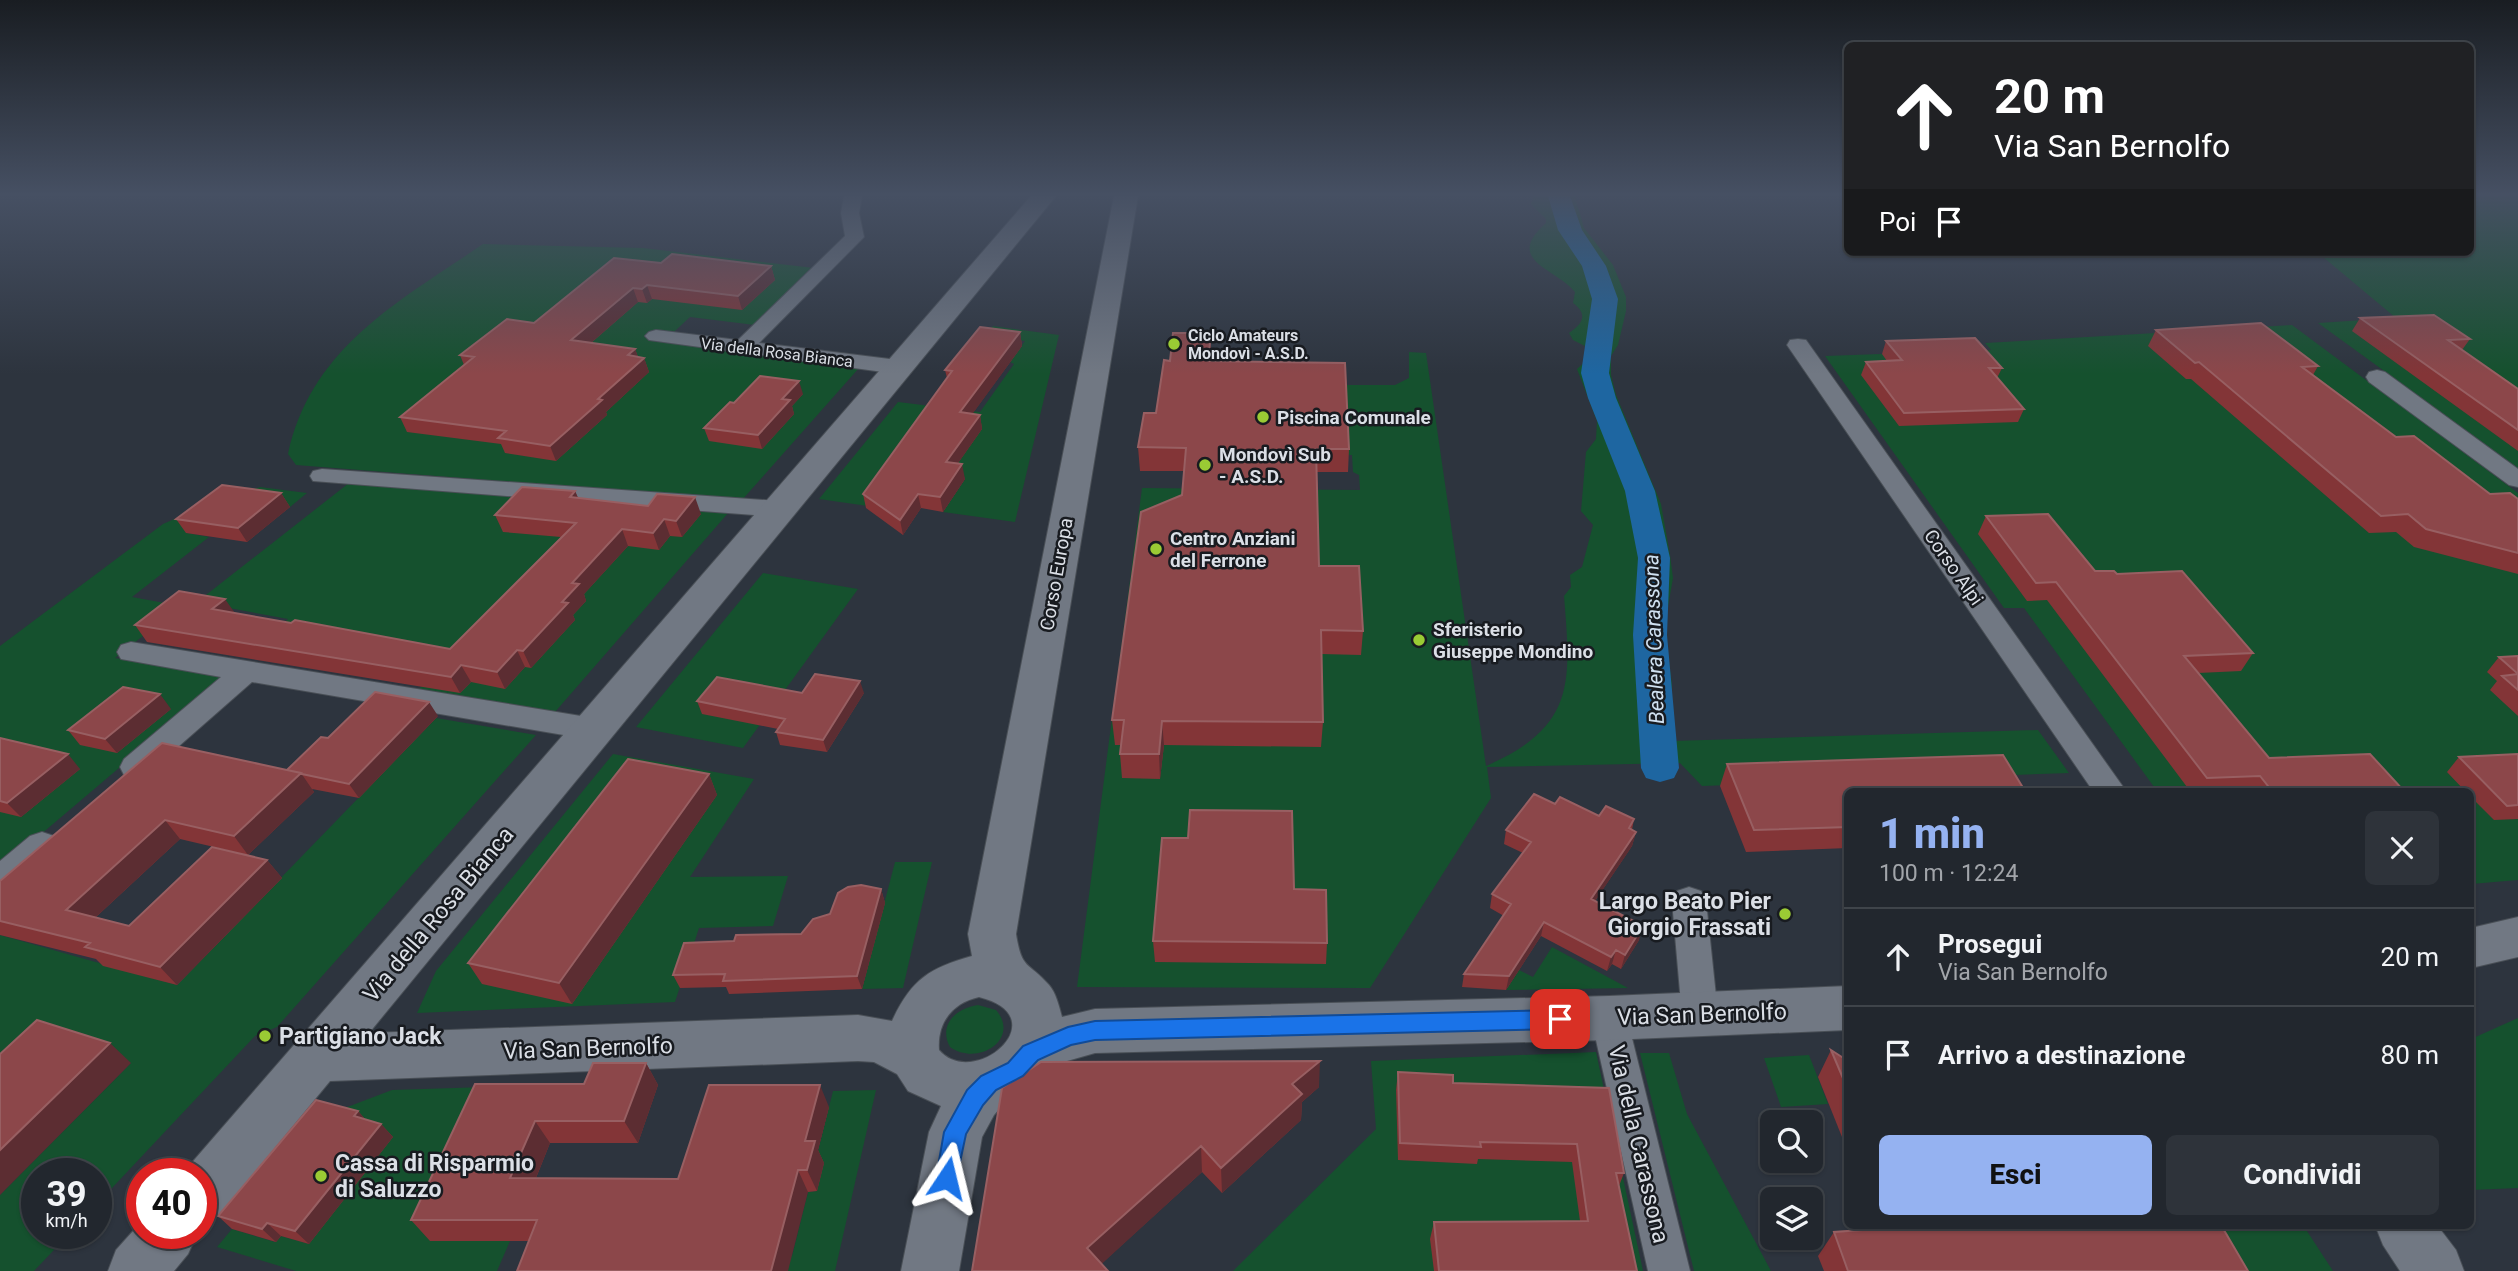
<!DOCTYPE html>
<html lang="it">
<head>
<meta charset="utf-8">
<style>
	:root { --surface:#22272e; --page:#2e333a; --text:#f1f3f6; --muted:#a2a5aa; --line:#3f444a; --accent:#95b2f1 }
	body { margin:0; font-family:Roboto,sans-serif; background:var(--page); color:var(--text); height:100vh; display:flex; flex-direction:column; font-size:26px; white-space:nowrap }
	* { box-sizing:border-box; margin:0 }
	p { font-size:23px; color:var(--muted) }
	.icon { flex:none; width:38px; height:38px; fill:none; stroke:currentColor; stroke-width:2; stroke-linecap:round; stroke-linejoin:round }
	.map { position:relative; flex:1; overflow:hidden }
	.sheet { position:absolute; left:1844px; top:788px; width:630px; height:441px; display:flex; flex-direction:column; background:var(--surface); border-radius:10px; box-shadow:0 2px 5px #0004,0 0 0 2px var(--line) }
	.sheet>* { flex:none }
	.top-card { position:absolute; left:1844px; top:42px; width:630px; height:214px; border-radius:10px; box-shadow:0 2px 5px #0004,0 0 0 2px var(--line); background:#202124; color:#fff; overflow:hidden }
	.fabs { position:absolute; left:1760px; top:1110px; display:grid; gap:14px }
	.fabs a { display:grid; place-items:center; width:63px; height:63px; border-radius:10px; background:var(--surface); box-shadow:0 2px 5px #0004,0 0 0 2px var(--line); font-size:35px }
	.speed { position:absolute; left:21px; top:1158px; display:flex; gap:14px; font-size:35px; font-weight:700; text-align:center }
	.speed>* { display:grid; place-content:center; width:91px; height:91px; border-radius:50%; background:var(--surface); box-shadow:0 2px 5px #0004,0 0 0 2px var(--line); line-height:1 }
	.speed small { font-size:18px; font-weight:400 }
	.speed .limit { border:10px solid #d22; background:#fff; color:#111 }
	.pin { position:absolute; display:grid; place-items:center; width:60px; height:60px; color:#fff; margin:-30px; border-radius:14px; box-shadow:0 4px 10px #0006 }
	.me { position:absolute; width:77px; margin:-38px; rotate:10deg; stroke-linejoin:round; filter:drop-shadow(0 0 5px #0008) }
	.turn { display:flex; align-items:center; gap:24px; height:147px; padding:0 35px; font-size:32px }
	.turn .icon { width:91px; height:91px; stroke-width:2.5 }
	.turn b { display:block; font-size:49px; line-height:60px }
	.then { display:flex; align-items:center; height:66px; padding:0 35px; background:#0003; gap:14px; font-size:26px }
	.round { display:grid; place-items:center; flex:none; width:74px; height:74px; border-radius:10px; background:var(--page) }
	.overview { display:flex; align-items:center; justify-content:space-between; height:119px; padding:0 35px }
	h1 { font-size:42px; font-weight:800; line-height:52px; color:var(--accent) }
	.cta { display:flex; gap:14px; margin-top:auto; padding:14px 35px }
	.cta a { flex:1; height:80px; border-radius:10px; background:var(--accent); color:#111; font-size:28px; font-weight:800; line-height:80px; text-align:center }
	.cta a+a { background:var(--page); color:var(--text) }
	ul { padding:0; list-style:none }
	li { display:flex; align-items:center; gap:21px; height:98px; padding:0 35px; border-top:2px solid var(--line) }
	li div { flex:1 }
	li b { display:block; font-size:26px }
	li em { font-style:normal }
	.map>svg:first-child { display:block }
	.green { fill:#15512e }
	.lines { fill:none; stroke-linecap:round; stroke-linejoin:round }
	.canal { fill:#1e66a1; fill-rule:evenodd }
	.street-casing { stroke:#494f56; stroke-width:2 }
	.secondary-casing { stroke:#494f56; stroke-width:2 }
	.street { fill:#717883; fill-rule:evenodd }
	.secondary { fill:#717883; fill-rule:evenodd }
	.wall { fill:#833537 }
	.shaded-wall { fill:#5c2d32 }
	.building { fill:#8c474a; stroke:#985f62; stroke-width:2 }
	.route { fill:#1a73e8; stroke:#114b97; stroke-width:2 }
	.poi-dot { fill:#9acb34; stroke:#181b20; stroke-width:2.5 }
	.labels { text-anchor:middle; stroke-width:5; stroke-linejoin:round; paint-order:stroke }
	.far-poi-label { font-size:16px; font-weight:bold; fill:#dbdfe6; stroke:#181b20; text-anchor:start }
	.far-street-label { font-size:16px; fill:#dbdfe6; stroke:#181b20 }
	.poi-label { font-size:19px; font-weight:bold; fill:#dbdfe6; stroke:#181b20; text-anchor:start }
	.street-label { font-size:19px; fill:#dbdfe6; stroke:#181b20 }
	.water-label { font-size:21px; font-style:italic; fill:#d0e1f1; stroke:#181b20 }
	.near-poi-label { font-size:23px; font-weight:bold; fill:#dbdfe6; stroke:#181b20; text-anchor:start }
	.near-street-label { font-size:23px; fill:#dbdfe6; stroke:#181b20 }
</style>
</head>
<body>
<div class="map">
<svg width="2518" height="1271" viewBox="0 0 2518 1271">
	<rect width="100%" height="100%" fill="#2d343e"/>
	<!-- green -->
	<path class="green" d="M1534,196H1575L1584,228L1613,265L1626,297V311L1618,345L1611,356V375L1616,395L1661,504L1670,555L1673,578L1664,629L1672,684V741L2038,730L2069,773L1702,786L1680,763L1487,767L1491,798L1370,988L1077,987L1142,488L1360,490L1359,475L1353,472L1352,455H1347L1344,385H1395L1409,378V352L1426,353L1486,766C1576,727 1571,682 1564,596L1571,587L1570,575L1582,567L1593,525L1581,511L1586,452L1596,439L1597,421L1577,369L1588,359L1587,347L1573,340L1569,333C1582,324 1589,315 1573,303L1575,292C1556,268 1503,261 1546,223V219L1531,204Z
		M2471,196H2518V468L2318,323L2396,318L2317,252H2471Z
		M483,244L643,248L814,268L755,325L690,317L663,342L859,368L742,500L296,465L288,454C311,347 400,301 483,244Z
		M2292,325L2518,493V880L2471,884V791H2157L2024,608H2004L1825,356L1991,350L1985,343Z
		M993,326L1059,335L1015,522L943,512L965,479L868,506L819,499L898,402L980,412L1014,364L1010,362L1025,341L985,335Z
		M349,483L729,512L555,712L419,689L449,658L279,628L288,619L197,602Z
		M260,487L307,493L290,507L187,533L209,537L132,597L181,606L115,658L225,678L0,869V646L163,524L213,502Z
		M763,573L858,589L743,748L636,727Z
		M436,718L536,735L277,1027L255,1036L96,1205V1174H37V1234H69L34,1271H0V1195L131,1063L0,1097V935L177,985Z
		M613,754L754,779L690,877L788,876L773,926L699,928L675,1002L417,1013L436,971Z
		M895,862H932L903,988L862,989Z
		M1552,947L1628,988L1506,990L1519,970L1533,977Z
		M978,1005L996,1010C1021,1039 978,1067 950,1047C938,1025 956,1008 978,1005Z
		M2518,1018V1188L2471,1190V1039Z
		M1596,1052L1643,1271H1233L1376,1129L1371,1061Z
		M1640,1053H1669L1687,1114L1771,1271H1694Z
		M1809,1055L1828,1104L1781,1107L1764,1058Z
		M486,1087L431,1241H510L497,1271H296L217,1247L232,1229L275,1242L281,1236L309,1244L329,1114L392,1090Z
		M876,1090L835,1271H775L779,1256H792L808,1192L817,1191L815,1163L833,1091Z
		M2196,1225H2303L2333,1271H2223Z"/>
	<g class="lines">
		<!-- canal -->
		<path class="canal" d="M1548,196H1570L1582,230L1606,266L1618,299L1609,373L1616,398L1655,491L1670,558L1667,635L1679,768L1674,778L1660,782L1646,778L1641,768L1633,635L1638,558L1625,491L1588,398L1581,373L1592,299L1582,266L1558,230Z"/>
		<defs>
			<path id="street" d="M844,196H862L859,213L864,237L759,343L898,360L906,362L909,367L906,372L898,374L649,340L645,336L649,332L656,330L738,340L845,236L841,213Z
				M1798,339L1806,340L2126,791H2093L1787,345L1790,340Z
				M2377,370L2385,372L2518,469V487L2509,485L2369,382L2366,377L2369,372Z
				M322,469L779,501L788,504L792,509L788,514L779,517L313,481L310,476L313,471Z
				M131,642L593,718L604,721L608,729L604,737L593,740L252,682L146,775L135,778L124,775L120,767L124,759L221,677L121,659L117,652L121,645Z
				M42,832L54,836L58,845C48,864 21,888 0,894V861L30,836Z
				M1689,887L1701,891L1706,901L1718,1015L1713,1026L1700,1031L1687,1026L1682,1015L1672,901L1677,891Z
				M1609,1002L1622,1007L1627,1018L1690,1271H1648L1591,1018L1596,1007Z"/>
			<path id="secondary" d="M1031,196H1056L369,1033L858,1015L892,1021C911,980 929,968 972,956L968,934L1114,196H1138L1016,934C1022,971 1028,961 1049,985C1056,993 1059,1006 1062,1017L1095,1009L1609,996L1848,986V1030L1609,1040L1095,1053L1060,1063L1044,1071L1036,1082L1007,1100L994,1115L982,1137L959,1271H901L929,1132L941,1106L908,1091L897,1074L874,1062L858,1061L330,1081L221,1213L201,1221V1174H182ZM979,997C1059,1017 974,1091 939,1050C937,1023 952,1003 979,997Z
				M2518,917V957L2471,968V928Z
				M142,1221V1234H197L188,1254L174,1271H108L116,1250Z
				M2375,1225H2437L2456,1250L2464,1271H2400L2383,1245Z"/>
		</defs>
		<!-- street casing -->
		<use href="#street" class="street-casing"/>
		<!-- secondary casing -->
		<use href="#secondary" class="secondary-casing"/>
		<!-- street -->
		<use href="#street" class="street"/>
		<!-- secondary -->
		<use href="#secondary" class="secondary"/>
	</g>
	<!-- wall -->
	<path class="wall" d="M661,263L771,266L775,280L742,310L652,299L647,303L638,302L591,343L635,349L638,357L644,358L649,372L606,412L607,415L556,461L505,453L501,444L407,432L400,417L464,365L460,355L534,323Z
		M2360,318L2470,339L2462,350L2518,389V451L2352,331Z
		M2156,330L2318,366L2313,375L2396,437L2490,494L2518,499V574L2414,547L2396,532L2369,533L2191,379H2186L2148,346Z
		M1020,332L1022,346L972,414L980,415L982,429L958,463L965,479L943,512L921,508L903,535L866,508L863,494L947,378L945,370Z
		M1886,341L2002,368L1997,378L2024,409L2018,422L1899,426L1861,375L1866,362L1887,361L1882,354Z
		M1211,355V361L1349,449L1348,472H1317L1319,566L1363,631L1361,655L1321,654L1323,722L1321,747L1164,745L1160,779L1122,778L1120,754L1121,745H1115L1112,720L1182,495L1184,471H1140L1138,447L1156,413L1170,361Z
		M803,394L792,406L794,414L762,449L709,441L704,428L734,403Z
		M575,491L578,498L701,514L682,537L670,536L659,550L628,546L584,594L586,601L573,615L575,620L531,668L525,667L505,689L471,682L460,693L147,642L135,625L235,614L450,649L561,537L503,532L495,515Z
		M281,493L290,507L247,542L186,533L176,519Z
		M1986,516L2095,571L2117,574L2253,653L2241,671L2198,673L2269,758L2404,791H2190L2047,600L2027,601L1978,534Z
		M2518,656V716L2490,690L2497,681L2487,672L2499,657Z
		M802,693H864L827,752L780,745L776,732L778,729L702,714L697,701Z
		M171,709L117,753L80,745L68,730Z
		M438,716L359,798L312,789L314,792L248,855L180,839L96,917L129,926L267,860L282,878L177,985L103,966L96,959L0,935V881L287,770Z
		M0,738L80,769L21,817L0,812Z
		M2518,754V819L2494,820L2471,797V791H2465L2447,772L2459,757Z
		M1727,764L1848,791V848L1746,852L1720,786Z
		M709,774L717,795L572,1004L482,984L468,963Z
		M1555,804L1599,816L1634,819L1632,830L1636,832L1632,846L1595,901L1639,940L1621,969L1612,964L1607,971L1541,936L1506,990L1462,987L1464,974L1504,916L1490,908L1492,894L1523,853L1504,844L1506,830Z
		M881,889L885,903L862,989L729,994L726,987L680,988L673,975L734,941L801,934L830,914Z
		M1294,889L1327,943L1326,964L1155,962L1153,941Z
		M1831,1050L1848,1061V1152L1818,1077Z
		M646,1063L658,1085L638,1143H550L536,1178L678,1179L829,1107L818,1150L824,1163L817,1191L808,1192L529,1241H430L411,1220L475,1084H584Z
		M1398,1072L1453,1083L1609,1088L1624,1173L1619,1186L1637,1271H1434L1430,1239L1434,1222L1580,1221L1572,1162L1478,1159L1477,1164L1398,1160L1396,1090Z
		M1319,1087L1302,1102L1301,1120L1222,1193L1202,1172L1101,1264L972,1271L1002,1088Z
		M358,1111L365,1119L381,1124L393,1137L309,1244L281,1236L276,1242L232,1229L218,1216Z
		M1877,1225H2221L2248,1271H1824L1818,1256L1834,1232L1879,1229Z"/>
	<!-- shaded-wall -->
	<path class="shaded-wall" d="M771,266L775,280L742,310L738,296Z
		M647,285L652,299L647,303L642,289Z
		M633,288L638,302L577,355L571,340Z
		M1020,332L1022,346L963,427L960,412Z
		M1211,333V355L1208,383V361Z
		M635,349L640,362L644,358L649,372L606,412L607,415L556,461L550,446L598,399L628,355Z
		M799,381L803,394L792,406L794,414L762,449L758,435L782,399Z
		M980,415L982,429L949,476L946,462Z
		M962,464L965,479L943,512L940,497Z
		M575,491L582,507L570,497Z
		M281,493L290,507L247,542L238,528Z
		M918,494L921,508L903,535L900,520Z
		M695,497L701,514L682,537L676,521Z
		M664,519L670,536L659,550L653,533Z
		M622,529L628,546L584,594L586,601L573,615L575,620L531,668L523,651L562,602L572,583Z
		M225,599L237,616L212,609Z
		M517,650L525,667L505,689L497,672Z
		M461,665L471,682L460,693L451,677Z
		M860,681L864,693L827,752L823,740Z
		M160,694L171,709L117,753L105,739Z
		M429,702L438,716L359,798L349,784Z
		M1162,721L1164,745L1160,779L1159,754Z
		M68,754L80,769L21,817L7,803Z
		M301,773L314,792L248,855L234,836Z
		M709,774L717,795L572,1004L559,983Z
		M165,820L180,839L84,928L66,910Z
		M1636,832L1632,846L1587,913L1591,899Z
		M267,860L282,878L177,985L160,967Z
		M881,889L885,903L862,989L857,976Z
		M1544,922L1541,936L1506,990L1509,976Z
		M1643,926L1639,940L1621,969L1625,955Z
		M1616,950L1612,964L1607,971L1611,957Z
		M110,1043L131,1063L0,1195V1150Z
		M1320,1061L1319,1087L1302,1102L1301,1120L1222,1193L1221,1168L1292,1084Z
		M646,1063L658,1085L638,1143L624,1121Z
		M820,1085L829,1107L818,1150L824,1163L817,1191L807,1170L805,1141Z
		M358,1111L370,1125L354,1116Z
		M535,1121L550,1143L527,1200L510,1178Z
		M381,1124L393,1137L309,1244L295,1231Z
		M1201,1146L1202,1172L1094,1271L1087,1248Z
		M798,1170L808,1192L788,1271H771Z
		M267,1223L281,1236L276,1242L262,1229Z"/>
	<!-- building -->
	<path class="building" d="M672,254L771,266L738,296L647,285L642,289L633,288L571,340L635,349L628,355L644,358L598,399L602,400L550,446L498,438L506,431L400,417L474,357L460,355L507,319L534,323L614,258L661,263Z
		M2434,315L2470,339L2448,340L2518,389V430L2360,318Z
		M2261,323L2318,366L2302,367L2396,437L2414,436L2490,494L2510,493L2518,499V553L2426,529L2408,514L2381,516L2199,362L2195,363L2156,330Z
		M980,327L1020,332L960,412L980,415L946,462L962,464L940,497L918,494L900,520L863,494L952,371L945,370Z
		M1173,333H1211L1208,361L1345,363L1349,449H1316L1319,566H1359L1363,631L1321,630L1323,722L1162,721L1159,754H1120L1124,720H1112L1141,512L1182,495L1186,448L1138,447L1144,413H1156L1164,360L1170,361Z
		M1975,338L2002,368H1989L2024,409L1904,413L1866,362L1902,360L1886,341Z
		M760,376L799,381L782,399L790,400L758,435L704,428L730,402L734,403Z
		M222,485L281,493L238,528L176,519Z
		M522,487L575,491L570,497L648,506L657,494L695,497L676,521L664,519L653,533L622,529L572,583L579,584L562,602L568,603L523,651L517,650L497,672L461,665L451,677L135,625L179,591L225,599L212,609L291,623L295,620L450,649L576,523L495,515Z
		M2048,514L2095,571H2114L2117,574L2182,571L2253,653L2184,656L2269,758L2370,754L2404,791H2272L2260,776L2207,778L2056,582L2036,583L1986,516Z
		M2518,656V674L2499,657Z
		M815,674L860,681L823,740L776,732L785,719L697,701L717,677L802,693Z
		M2518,674V690L2502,676Z
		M123,687L160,694L105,739L68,730Z
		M375,692L429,702L349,784L302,774L301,773L287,770L321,737L328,738Z
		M0,738L68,754L7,803L0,801Z
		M162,743L301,773L234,836L165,820L66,910L129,926L212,847L267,860L160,967L85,947L90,943L0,921V881Z
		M2518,754V805L2507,806L2459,757Z
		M2003,755L2025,791H1848V827L1754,830L1727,764Z
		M628,759L709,774L559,983L468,963Z
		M1534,794L1555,804L1560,797L1599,816L1606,806L1634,819L1629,828L1636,832L1591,899L1643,926L1625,955L1616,950L1611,957L1544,922L1509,976L1464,974L1511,904L1492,894L1531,842L1506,830Z
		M1190,810L1292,811L1294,889L1326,890L1327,943L1153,941L1162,838H1188Z
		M861,885L881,889L857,976L723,981L725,974L673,975L684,943L734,941L736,935L801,934L813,919L830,914L838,893L848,887Z
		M37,1020L110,1043L0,1150V1054Z
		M1831,1050L1848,1061V1090Z
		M1320,1061L1292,1084L1302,1094L1221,1168L1201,1146L1087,1248L1108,1271H972L1002,1088L1041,1062Z
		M593,1063H646L624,1121H535L510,1178L678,1179L709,1085H820L805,1141H815L807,1170H798L771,1271H517L537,1220H411L475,1084H584Z
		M1398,1072L1453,1075V1083L1609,1088L1624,1173H1616L1637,1271H1439L1434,1222L1588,1221L1577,1144L1480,1142L1481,1147L1400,1143Z
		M316,1100L358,1111L354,1116L381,1124L295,1231L267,1223L262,1229L218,1216Z
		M1905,1225H2221L2248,1271H1848L1834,1232L1905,1227Z"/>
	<!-- sky -->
	<linearGradient id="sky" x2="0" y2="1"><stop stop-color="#191d22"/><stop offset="0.52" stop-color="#465063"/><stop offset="1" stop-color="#465063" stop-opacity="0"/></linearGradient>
	<rect width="2518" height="374" fill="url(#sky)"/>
	<!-- route -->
	<path class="route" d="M1560,1010L1567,1013L1570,1019L1567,1026L1560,1029L1095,1040L1071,1045L1038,1060L1023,1076L996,1090L983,1105L966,1134L955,1186L947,1189L939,1186L936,1178L944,1132L967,1090L981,1076L1008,1063L1023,1046L1068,1027L1095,1021Z"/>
	<!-- markers -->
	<g class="poi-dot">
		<circle cx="1174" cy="344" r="7"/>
		<circle cx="1263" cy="417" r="7"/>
		<circle cx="1205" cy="465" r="7"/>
		<circle cx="1156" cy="549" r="7"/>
		<circle cx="1419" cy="640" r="7"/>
		<circle cx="1785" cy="914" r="7"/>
		<circle cx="265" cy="1036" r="7"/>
		<circle cx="321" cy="1176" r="7"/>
	</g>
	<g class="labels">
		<!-- far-poi labels -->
		<g class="far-poi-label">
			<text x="1188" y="341">Ciclo Amateurs<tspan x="1188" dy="18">Mondovì - A.S.D.</tspan></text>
		</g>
		<!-- far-street labels -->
		<g class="far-street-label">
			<text transform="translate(777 352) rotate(7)" y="6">Via della Rosa Bianca</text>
		</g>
		<!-- poi labels -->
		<g class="poi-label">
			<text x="1277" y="424">Piscina Comunale</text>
			<text x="1219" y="461">Mondovì Sub<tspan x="1219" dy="22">- A.S.D.</tspan></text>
			<text x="1170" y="545">Centro Anziani<tspan x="1170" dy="22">del Ferrone</tspan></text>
			<text x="1433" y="636">Sferisterio<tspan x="1433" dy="22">Giuseppe Mondino</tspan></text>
		</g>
		<!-- street labels -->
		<g class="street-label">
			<text transform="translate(1954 567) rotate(55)" y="7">Corso Alpi</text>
			<text transform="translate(1056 574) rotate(-80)" y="7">Corso Europa</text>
		</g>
		<!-- water labels -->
		<g class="water-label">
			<text transform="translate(1654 639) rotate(-92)" y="7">Bealera Carassona</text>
		</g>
		<!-- near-poi labels -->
		<g class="near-poi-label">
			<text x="1771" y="909" text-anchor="end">Largo Beato Pier<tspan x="1771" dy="26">Giorgio Frassati</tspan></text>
			<text x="279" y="1044">Partigiano Jack</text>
			<text x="335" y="1171">Cassa di Risparmio<tspan x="335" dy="26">di Saluzzo</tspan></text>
		</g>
		<!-- near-street labels -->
		<g class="near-street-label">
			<text transform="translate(438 914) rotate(-50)" y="8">Via della Rosa Bianca</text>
			<text transform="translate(1702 1014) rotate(-2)" y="8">Via San Bernolfo</text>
			<text transform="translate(588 1048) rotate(-2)" y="8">Via San Bernolfo</text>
			<text transform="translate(1639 1144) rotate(77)" y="8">Via della Carassona</text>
		</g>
	</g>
</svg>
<div class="fabs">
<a><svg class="icon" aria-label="search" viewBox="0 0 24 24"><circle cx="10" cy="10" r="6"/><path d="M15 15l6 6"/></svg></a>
<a><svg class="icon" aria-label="layers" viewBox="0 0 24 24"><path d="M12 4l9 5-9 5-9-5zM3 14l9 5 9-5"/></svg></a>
</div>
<div class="speed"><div>39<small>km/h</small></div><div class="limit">40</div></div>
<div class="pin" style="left:1560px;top:1019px;background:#d93025"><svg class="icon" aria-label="arrive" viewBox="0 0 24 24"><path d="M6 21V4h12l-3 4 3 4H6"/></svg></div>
<svg class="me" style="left:947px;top:1178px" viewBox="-20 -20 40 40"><path d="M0-17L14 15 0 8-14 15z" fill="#1a73e8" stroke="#fff" stroke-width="4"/></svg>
<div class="top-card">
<div class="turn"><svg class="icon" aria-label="ahead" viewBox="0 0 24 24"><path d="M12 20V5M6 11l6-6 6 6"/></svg><div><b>20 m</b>Via San Bernolfo</div></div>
<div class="then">Poi<svg class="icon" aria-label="arrive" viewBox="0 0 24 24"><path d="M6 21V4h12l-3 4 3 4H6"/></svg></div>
</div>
<section class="sheet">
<div class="overview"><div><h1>1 min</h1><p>100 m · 12:24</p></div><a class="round"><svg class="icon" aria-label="close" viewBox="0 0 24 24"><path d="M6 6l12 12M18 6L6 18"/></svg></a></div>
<ul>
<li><svg class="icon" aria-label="ahead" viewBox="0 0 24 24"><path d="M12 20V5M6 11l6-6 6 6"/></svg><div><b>Prosegui</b><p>Via San Bernolfo</p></div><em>20 m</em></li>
<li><svg class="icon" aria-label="arrive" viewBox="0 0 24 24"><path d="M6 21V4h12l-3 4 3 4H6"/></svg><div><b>Arrivo a destinazione</b></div><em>80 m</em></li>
</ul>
<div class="cta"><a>Esci</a><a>Condividi</a></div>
</section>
</div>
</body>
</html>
